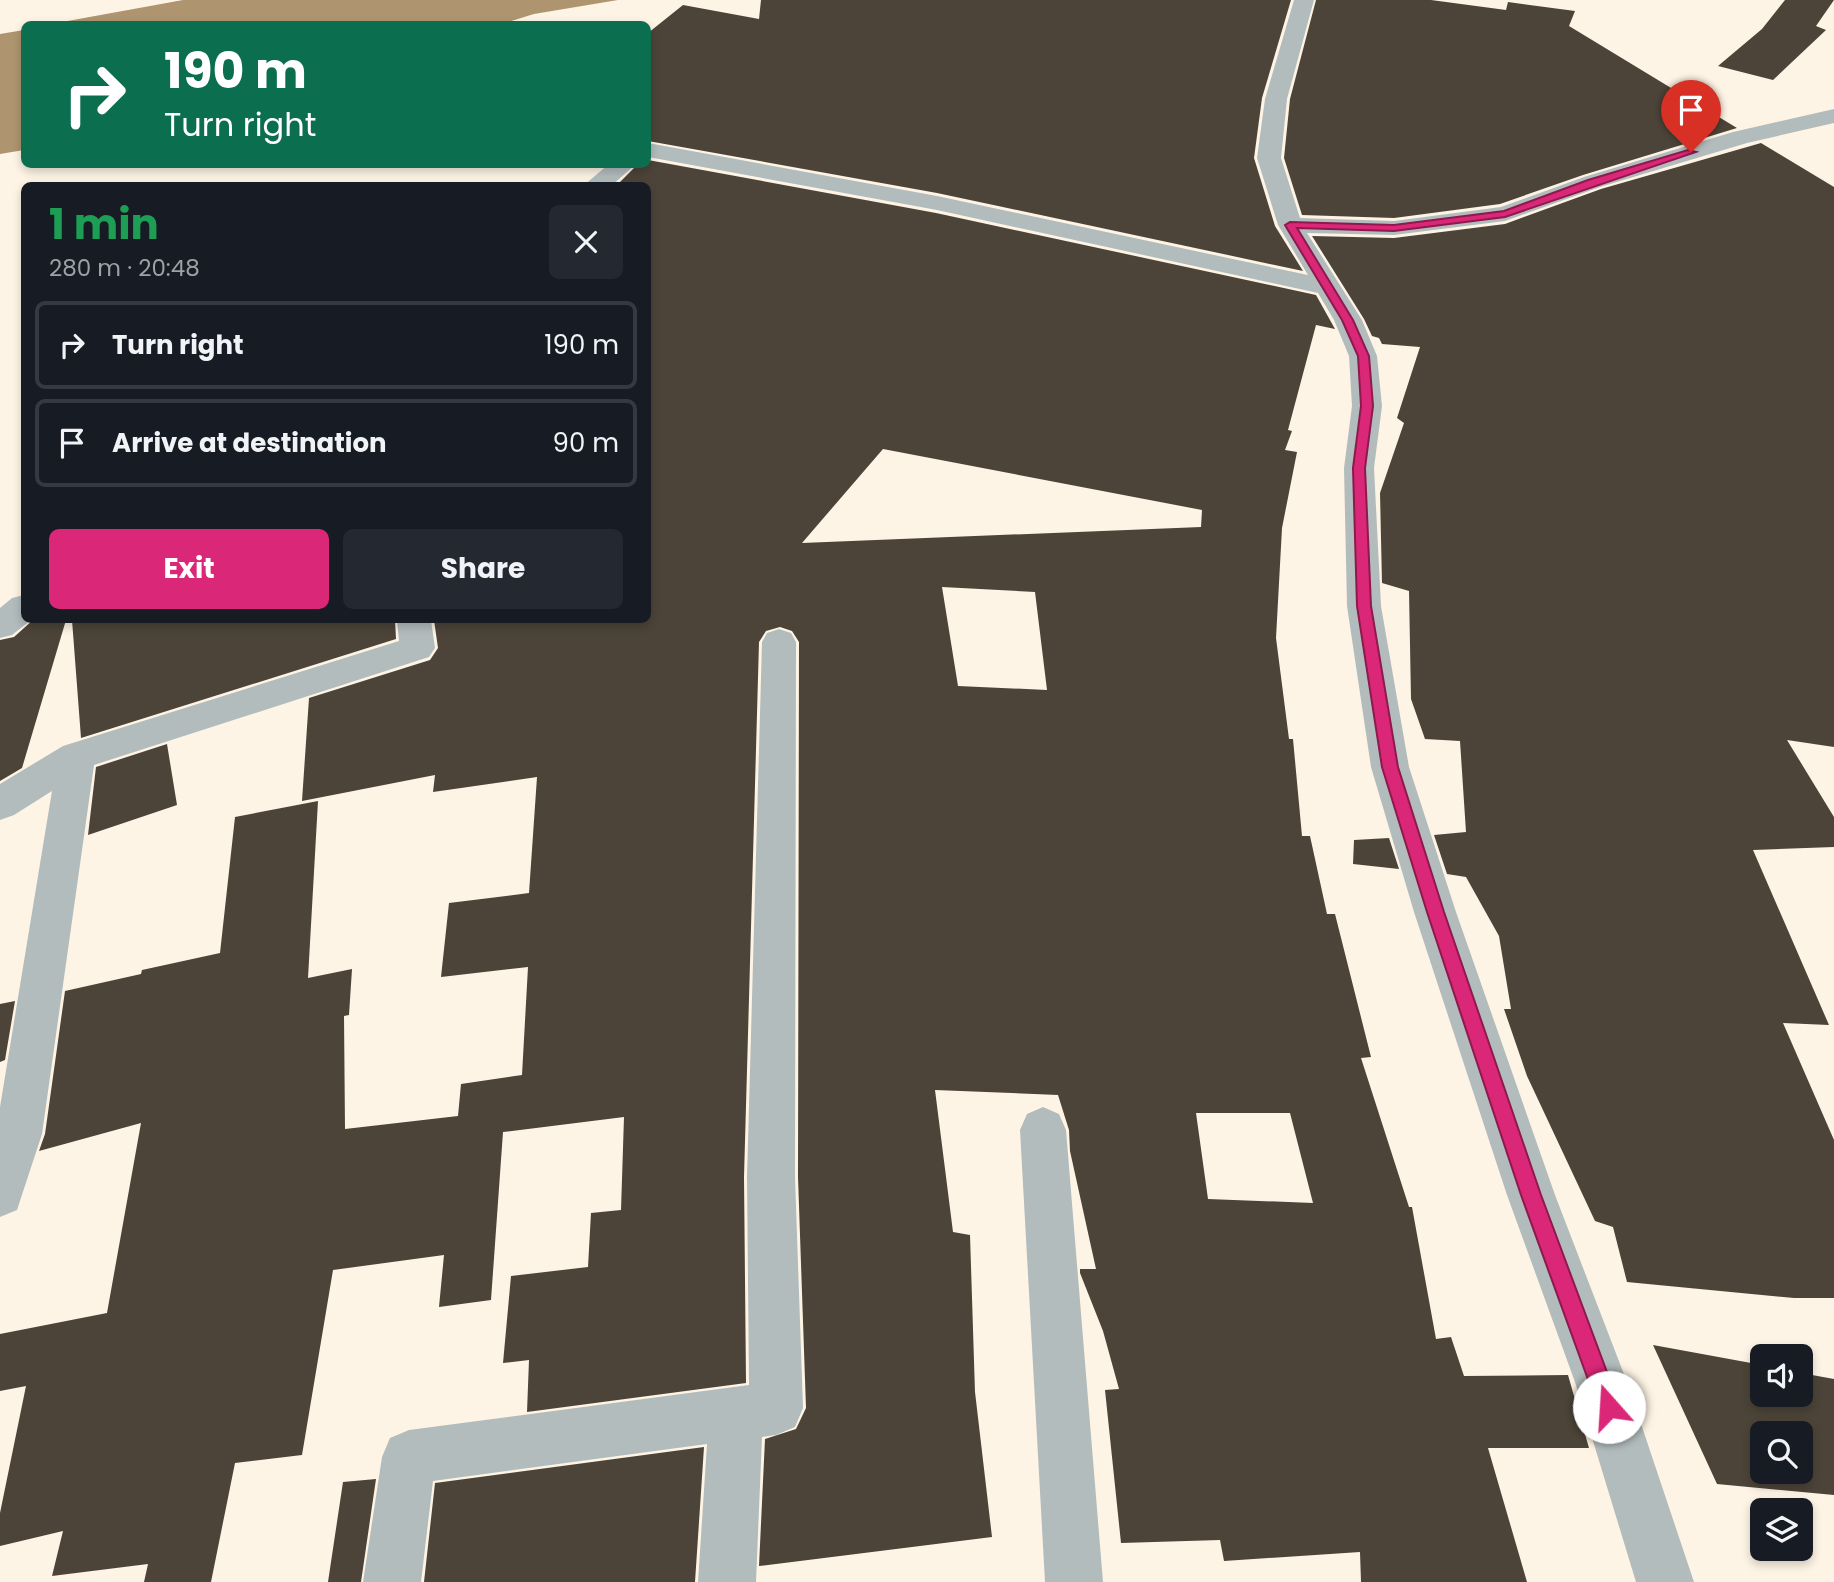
<!DOCTYPE html>
<html lang="en">
<head>
<meta charset="utf-8">
<style>
	:root { --surface:#171b24; --page:#242831; --text:#f1f3f6; --muted:#9ea1a6; --line:#363941; --accent:#db2777 }
	body { margin:0; font-family:Poppins,sans-serif; background:var(--page); color:var(--text); height:100vh; display:flex; flex-direction:column; font-size:26px; white-space:nowrap }
	* { box-sizing:border-box; margin:0 }
	p { font-size:23px; color:var(--muted) }
	.icon { flex:none; width:38px; height:38px; fill:none; stroke:currentColor; stroke-width:2; stroke-linecap:round; stroke-linejoin:round }
	.map { position:relative; flex:1; overflow:hidden }
	.details { position:absolute; left:21px; top:182px; width:630px; height:441px; display:flex; flex-direction:column; background:var(--surface); border-radius:10px; box-shadow:0 4px 10px #0003 }
	.details>* { flex:none }
	.guide { position:absolute; left:21px; top:21px; width:630px; height:147px; border-radius:10px; box-shadow:0 4px 10px #0003; background:#0b6e4f; color:#fff; overflow:hidden }
	.controls { position:absolute; left:1750px; top:1344px; display:grid; gap:14px }
	.controls a { display:grid; place-items:center; width:63px; height:63px; border-radius:10px; background:var(--surface); box-shadow:0 4px 10px #0003; font-size:35px }
	.pin { position:absolute; display:grid; place-items:center; width:60px; height:60px; color:#fff; margin:-72px -30px; border-radius:50% 50% 50% 0; rotate:-45deg; box-shadow:0 0 7px #0007 }
	.pin .icon { rotate:45deg }
	.me { position:absolute; width:77px; margin:-38px; rotate:341deg; stroke-linejoin:round; filter:drop-shadow(0 0 5px #0008) }
	.turn { display:flex; align-items:center; gap:24px; height:147px; padding:0 28px; font-size:32px }
	.turn .icon { width:91px; height:91px; stroke-width:2.5 }
	.turn b { display:block; font-size:49px; line-height:60px }
	.round { display:grid; place-items:center; flex:none; width:74px; height:74px; border-radius:10px; background:var(--page) }
	.summary { display:flex; align-items:center; justify-content:space-between; height:119px; padding:0 28px }
	h1 { font-size:42px; font-weight:700; line-height:52px; color:#1e9e55 }
	.action { display:flex; gap:14px; margin-top:auto; padding:14px 28px }
	.action a { flex:1; height:80px; border-radius:10px; background:var(--accent); color:#fff; font-size:28px; font-weight:700; line-height:80px; text-align:center }
	.action a+a { background:var(--page); color:var(--text) }
	ul { padding:0; list-style:none }
	li { display:flex; align-items:center; gap:21px; height:88px; margin:0 14px 10px; padding:0 14px; border:4px solid var(--line); border-radius:10px }
	li div { flex:1 }
	li b { display:block; font-size:26px }
	li em { font-style:normal }
	.map>svg:first-child { display:block }
	.water { fill:#ae956f }
	.building { fill:#4c4438; fill-rule:evenodd }
	.lines { fill:none; stroke-linecap:round; stroke-linejoin:round }
	.minor { fill:#b3bcbd; fill-rule:evenodd }
	.route { fill:#db2777; stroke:#8e194d; stroke-width:2 }
</style>
</head>
<body>
<div class="map">
<svg width="1834" height="1582" viewBox="0 0 1834 1582">
	<rect width="100%" height="100%" fill="#fef4e5"/>
	<!-- water -->
	<path class="water" d="M183,0H618L534,14L501,24H51Z
		M24,30V150L0,154V34Z"/>
	<!-- building -->
	<path class="building" d="M761,0H1291L1262,98L1254,158L1275,226L1303,271L937,193L648,141V33L683,5L759,19Z
		M1316,0H1431L1506,10L1508,2L1575,11L1569,26L1737,128L1583,175L1500,204L1394,218L1302,215L1284,158L1290,99Z
		M1785,0H1834L1816,26L1826,30L1773,80L1718,66L1762,29Z
		M1761,143L1834,187V747L1787,740L1834,817V847L1753,850L1829,1025L1783,1023L1834,1140V1298H1794L1627,1282L1613,1227L1595,1221L1527,1076L1504,1009H1511L1499,936L1466,877L1447,874L1434,835L1466,832L1460,741L1425,739L1411,699L1409,591L1382,583L1380,493L1404,423L1397,418L1420,347L1382,344L1379,338L1372,336L1364,319L1312,236L1394,238L1505,224L1601,189Z
		M648,160L936,213L1316,295L1335,329L1316,325L1288,430L1292,431L1285,450L1297,452L1282,528L1276,638L1289,739H1293L1302,836H1310L1327,914H1335L1371,1057L1361,1058L1409,1207H1412L1436,1339L1451,1337L1464,1376L1568,1375L1589,1448H1488L1527,1582H1361L1360,1552L1224,1561L1220,1540L1121,1543L1105,1390L1119,1389L1103,1331L1080,1273V1269H1096L1070,1151L1069,1130L1058,1095L935,1090L953,1232L970,1235L975,1392L992,1537L759,1566L765,1439L796,1429L806,1408L798,1177L799,642L792,631L780,627L766,631L759,642L744,1177L746,1383L527,1412L529,1360L503,1363L511,1276L588,1267L591,1213L621,1210L624,1117L503,1132L491,1300L439,1307L444,1255L333,1270L302,1455L235,1463L211,1582H144L148,1564L52,1576L63,1531L0,1546V1513L26,1386L0,1391V1334L107,1313L141,1123L39,1151L45,1134L65,991L141,974L142,970L220,953L235,817L318,801L308,978L352,969L349,1015L344,1016L345,1129L458,1116L461,1084L522,1075L528,967L441,977L449,903L529,893L537,777L433,792L435,775L302,801L309,698L430,660L438,648L434,620H648V186H616L638,164H648ZM883,449L1202,510L1201,527L802,543ZM942,587L1035,592L1047,690L958,686ZM1196,1113H1290L1313,1203L1208,1199Z
		M33,620H66L22,768L0,781V640L14,637Z
		M72,620H395L396,639L81,738Z
		M167,744L177,805L88,835L96,767Z
		M1389,838L1399,869L1353,864L1354,840Z
		M15,1001L5,1060L0,1062V1004Z
		M1653,1345L1762,1365V1395H1801V1373L1834,1379V1495L1717,1484ZM1762,1433H1801V1472H1762Z
		M704,1447L695,1582H424L435,1483Z
		M376,1479L361,1582H328L343,1482Z"/>
	<g class="lines">
		<!-- minor -->
		<path class="minor" d="M1294,0H1314L1287,99L1281,158L1300,218L1394,221L1501,207L1584,177L1733,132L1834,109V123L1747,143L1600,187L1505,221L1394,235L1307,233L1362,320L1377,356L1382,406L1374,468L1381,606L1409,767L1456,912L1555,1195L1627,1382L1694,1582H1636L1575,1382L1507,1195L1414,912L1371,767L1347,606L1344,468L1352,406L1349,356L1334,320L1318,293L937,210L648,157V143L937,196L1308,275L1278,225L1257,158L1265,99Z
			M609,164H636L611,186H583Z
			M24,595V620H31L12,635L0,638V608L12,598Z
			M397,620H431L435,648L429,657L94,765L42,1134L17,1210L0,1217V1107L52,791L14,815L0,820V784L63,746L399,641Z
			M779,629L791,633L796,642L795,1177L803,1408L795,1427L776,1435L762,1437L756,1582H698L707,1444L433,1481L421,1582H363L382,1457L390,1438L409,1430L749,1385L747,1177L762,642L767,633Z
			M1043,1107L1059,1114L1066,1130L1103,1582H1045L1020,1130L1027,1114Z"/>
	</g>
	<!-- route -->
	<path class="route" d="M1688,150L1696,152L1505,217L1394,231L1297,228L1353,320L1369,356L1373,406L1365,468L1371,606L1398,767L1444,912L1541,1195L1620,1407L1617,1415L1609,1418L1601,1415L1598,1407L1521,1195L1427,912L1382,767L1357,606L1353,468L1361,406L1358,356L1342,320L1285,225L1290,222L1394,225L1504,211L1588,180Z"/>
</svg>
<div class="controls">
<a><svg class="icon" aria-label="sound" viewBox="0 0 24 24"><path d="M4 9h4l5-4v14l-5-4H4zM17 9q2 3 0 6"/></svg></a>
<a><svg class="icon" aria-label="search" viewBox="0 0 24 24"><circle cx="10" cy="10" r="6"/><path d="M15 15l6 6"/></svg></a>
<a><svg class="icon" aria-label="layers" viewBox="0 0 24 24"><path d="M12 4l9 5-9 5-9-5zM3 14l9 5 9-5"/></svg></a>
</div>
<div class="pin" style="left:1691px;top:152px;background:#d93025"><svg class="icon" aria-label="arrive" viewBox="0 0 24 24"><path d="M6 21V4h12l-3 4 3 4H6"/></svg></div>
<svg class="me" style="left:1609px;top:1407px" viewBox="-20 -20 40 40"><circle r="19" fill="#fff"/><path d="M0-13L10 11 0 6-10 11z" fill="#db2777"/></svg>
<div class="guide">
<div class="turn"><svg class="icon" aria-label="right" viewBox="0 0 24 24"><path d="M7 20v-9h11M14 6l5 5-5 5"/></svg><div><b>190 m</b>Turn right</div></div>
</div>
<section class="details">
<div class="summary"><div><h1>1 min</h1><p>280 m · 20:48</p></div><a class="round"><svg class="icon" aria-label="close" viewBox="0 0 24 24"><path d="M6 6l12 12M18 6L6 18"/></svg></a></div>
<ul>
<li><svg class="icon" aria-label="right" viewBox="0 0 24 24"><path d="M7 20v-9h11M14 6l5 5-5 5"/></svg><div><b>Turn right</b></div><em>190 m</em></li>
<li><svg class="icon" aria-label="arrive" viewBox="0 0 24 24"><path d="M6 21V4h12l-3 4 3 4H6"/></svg><div><b>Arrive at destination</b></div><em>90 m</em></li>
</ul>
<div class="action"><a>Exit</a><a>Share</a></div>
</section>
</div>
</body>
</html>
